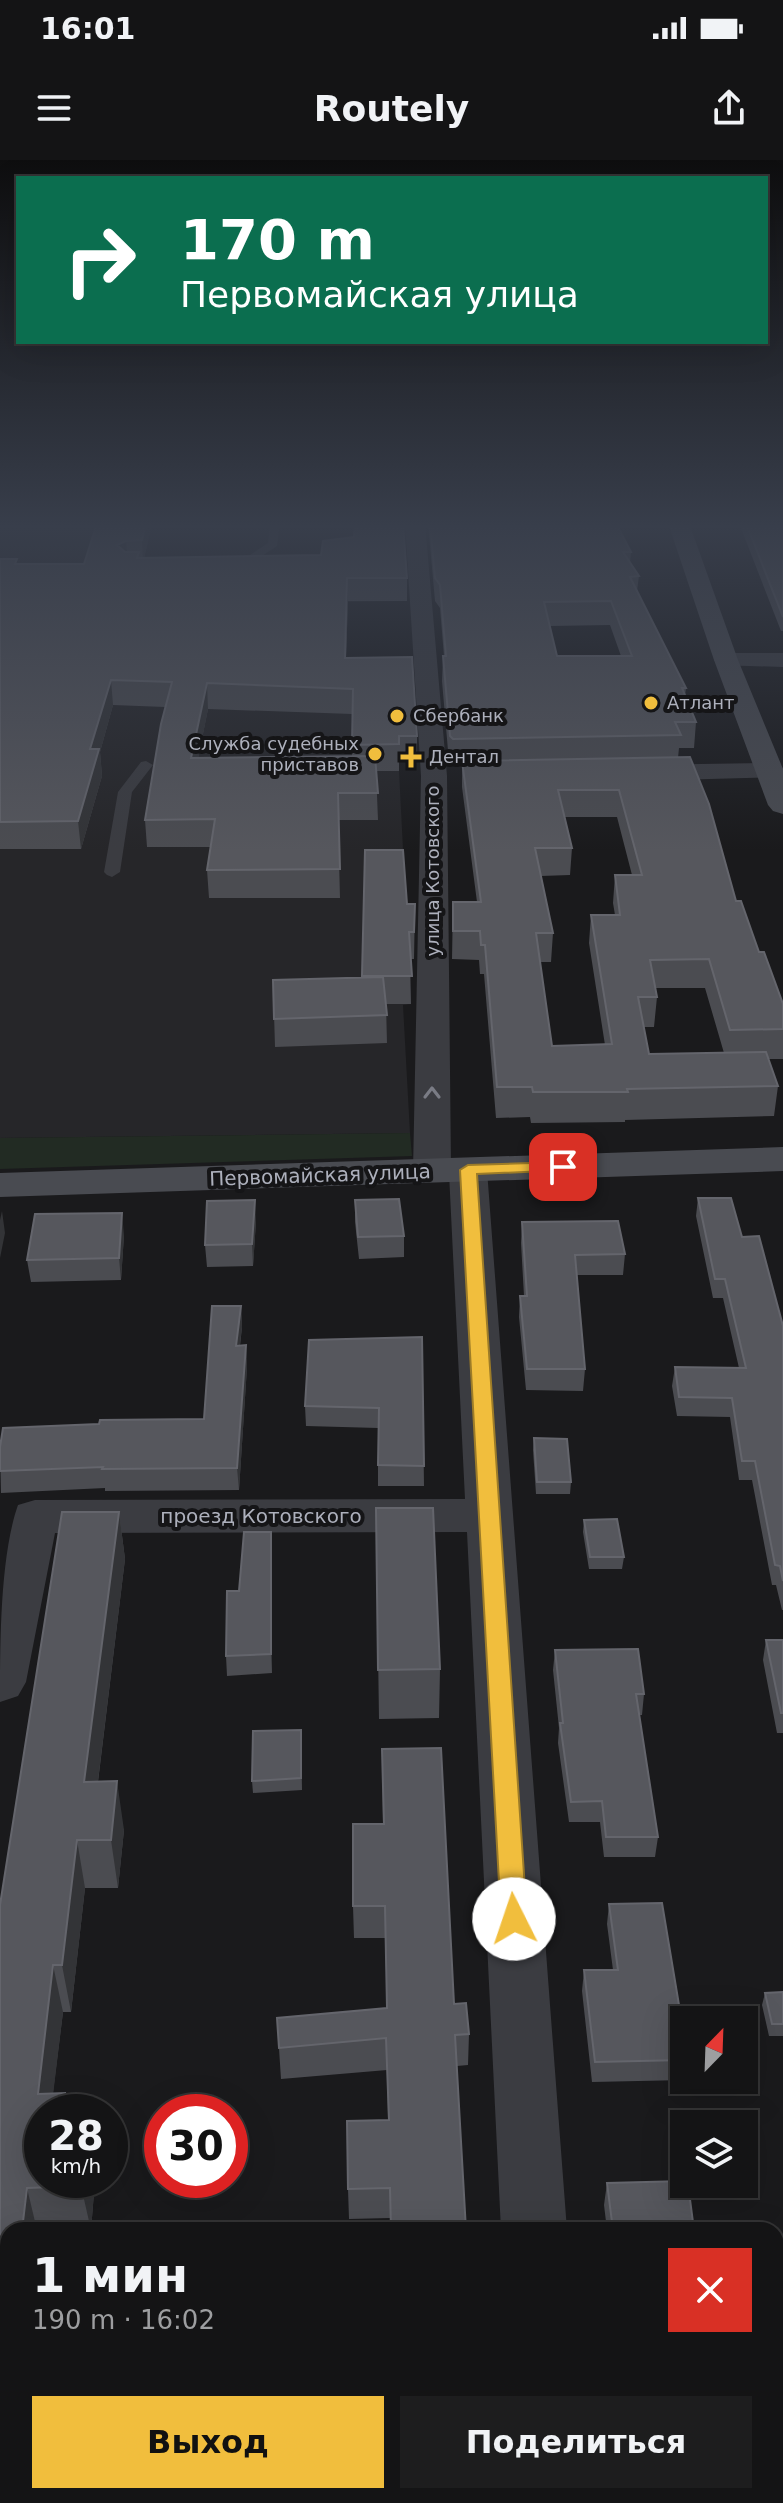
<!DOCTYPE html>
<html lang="ru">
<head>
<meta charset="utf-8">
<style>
	:root { --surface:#141415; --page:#1d1d1e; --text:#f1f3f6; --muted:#9d9ea0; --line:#333334; --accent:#f1be3d }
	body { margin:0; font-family:"DejaVu Sans",sans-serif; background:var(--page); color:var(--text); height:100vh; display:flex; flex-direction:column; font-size:30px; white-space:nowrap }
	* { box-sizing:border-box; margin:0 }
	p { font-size:26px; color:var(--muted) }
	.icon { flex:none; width:44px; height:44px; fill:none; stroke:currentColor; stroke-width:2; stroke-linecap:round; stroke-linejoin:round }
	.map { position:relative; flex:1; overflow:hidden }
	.panel { position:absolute; left:0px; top:2062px; width:784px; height:282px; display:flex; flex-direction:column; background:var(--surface); border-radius:24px 24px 0 0; box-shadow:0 8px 32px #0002,0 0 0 2px var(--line) }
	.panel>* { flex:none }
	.banner { position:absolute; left:16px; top:16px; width:752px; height:168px; border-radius:0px; box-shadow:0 8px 32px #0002,0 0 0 2px var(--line); background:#0b6e4f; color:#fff; overflow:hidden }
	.needle { width:52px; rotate:23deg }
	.fabs { position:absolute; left:670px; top:1846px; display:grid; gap:16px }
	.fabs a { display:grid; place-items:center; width:88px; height:88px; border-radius:0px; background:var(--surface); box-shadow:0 8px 32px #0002,0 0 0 2px var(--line); font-size:40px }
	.speed { position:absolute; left:24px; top:1934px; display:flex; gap:16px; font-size:40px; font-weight:700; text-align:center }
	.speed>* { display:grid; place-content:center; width:104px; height:104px; border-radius:50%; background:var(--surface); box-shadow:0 8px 32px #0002,0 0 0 2px var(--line); line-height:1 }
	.speed small { font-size:20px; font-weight:400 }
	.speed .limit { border:12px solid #d22; background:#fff; color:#111 }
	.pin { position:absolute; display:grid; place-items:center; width:68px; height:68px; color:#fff; margin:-34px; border-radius:16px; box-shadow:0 4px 12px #0006 }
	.me { position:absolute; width:88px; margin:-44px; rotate:356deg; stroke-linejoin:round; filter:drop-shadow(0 0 6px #0008) }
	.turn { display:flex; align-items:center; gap:28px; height:168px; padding:0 32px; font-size:36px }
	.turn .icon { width:104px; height:104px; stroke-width:2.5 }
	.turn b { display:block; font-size:56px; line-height:68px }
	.round { display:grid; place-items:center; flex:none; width:84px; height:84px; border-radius:0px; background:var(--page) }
	.head { display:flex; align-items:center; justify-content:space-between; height:136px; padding:0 32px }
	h1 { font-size:48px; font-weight:800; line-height:60px }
	.cta { display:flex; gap:16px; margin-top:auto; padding:16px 32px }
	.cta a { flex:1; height:92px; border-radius:0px; background:var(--accent); color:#111; font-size:32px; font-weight:800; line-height:92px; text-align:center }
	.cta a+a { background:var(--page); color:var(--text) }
	.status { display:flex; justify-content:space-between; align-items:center; height:56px; padding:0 40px; background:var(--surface); direction:ltr }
	.status svg { height:22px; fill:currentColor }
	header { display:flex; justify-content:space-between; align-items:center; height:104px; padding:0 32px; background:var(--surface); font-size:36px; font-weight:800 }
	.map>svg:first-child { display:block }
	.built { fill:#262629 }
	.green { fill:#222b23 }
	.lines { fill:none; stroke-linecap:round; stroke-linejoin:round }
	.lane { fill:#3b3c41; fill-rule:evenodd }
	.street { fill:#3b3c41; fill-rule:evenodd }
	.secondary { fill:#494b51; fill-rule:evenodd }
	.wall { fill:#4b4c51; fill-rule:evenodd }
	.shaded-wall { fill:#333437 }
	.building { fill:#56575d; stroke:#64656c; stroke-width:2; fill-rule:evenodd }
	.oneway { stroke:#7a7c85 }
	.route { fill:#f1be3d; stroke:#9d7c28; stroke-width:2 }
	.poi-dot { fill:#f1be3d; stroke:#151517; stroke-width:3 }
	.labels { text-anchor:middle; stroke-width:8; stroke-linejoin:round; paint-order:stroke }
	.far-poi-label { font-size:18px; fill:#adb0bc; stroke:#151517; text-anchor:start }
	.far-street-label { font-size:18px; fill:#adb0bc; stroke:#151517 }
	.street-label { font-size:20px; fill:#adb0bc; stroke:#151517 }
</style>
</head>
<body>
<div class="status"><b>16:01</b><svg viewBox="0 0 49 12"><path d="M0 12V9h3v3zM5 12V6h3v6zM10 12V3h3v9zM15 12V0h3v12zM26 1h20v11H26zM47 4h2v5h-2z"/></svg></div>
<header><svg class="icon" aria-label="menu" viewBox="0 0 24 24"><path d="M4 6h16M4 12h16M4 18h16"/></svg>Routely<svg class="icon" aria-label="share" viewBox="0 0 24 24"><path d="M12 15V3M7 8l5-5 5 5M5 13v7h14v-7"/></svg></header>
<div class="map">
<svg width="783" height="2343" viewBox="0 0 783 2343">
	<rect width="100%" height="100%" fill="#1a1a1c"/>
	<!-- built -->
	<path class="built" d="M0,363H105L88,412H0Z
		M0,434L406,441L348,442L346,497L381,521L376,611H399L411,844L403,845L410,973L0,978Z"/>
	<!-- green -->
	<path class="green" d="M410,973L412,996L0,1009V978Z"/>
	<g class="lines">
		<!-- lane -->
		<path class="lane" d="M270,363H280L277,386L241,410H225V406L235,405L268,383Z
			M146,601L153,605L132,632L120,712L112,717L107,715L104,712L118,632L141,602Z"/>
		<!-- street -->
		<path class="street" d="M405,363H425L447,616L451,1008L455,1002L468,999L481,1002L487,1010L567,2070H501L467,1372L55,1373L26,1522L18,1536L0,1542C0,1484 0,1396 18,1345L35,1340L465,1339L449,1013L445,1019L432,1022L419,1019L413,1011L421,616Z
			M726,493H783V507L718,505L714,500L718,495Z
			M772,603L783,608L781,617L637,621L627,619L624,613L627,607L637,605Z
			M514,2336H588L589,2343H515Z"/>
		<!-- secondary -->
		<path class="secondary" d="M668,363H689L738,500L783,609V654L773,651L768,645L714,500Z
			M783,987V1011L0,1037V1013Z"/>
	</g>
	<!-- wall -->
	<path class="wall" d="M97,363H229L152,364L144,398L407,418V441H348L346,498L417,576V602H399V611H376L378,660H338L340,738H209L207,710L211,687H147L145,660L165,547L113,545L100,592L102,616L81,689H0V399L18,404H84ZM208,549L352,554V597L198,598Z
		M428,363H616L631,392L630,403L639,416L637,431L686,528L685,536L696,562L694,588H679L678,598L736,741L783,844V899H768L778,926L774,956L625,960V962L531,963L530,957L496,958L484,814H480L479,800L452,799L453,742H477L462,627V605H452L449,602L442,521L443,496H444L440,448L435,441ZM610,465L621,496H557L550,466ZM565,657H617L632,715H615L613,743L615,755H591L589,783L605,885L552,886L540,802H551L553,773L541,716L570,715L572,688ZM655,828H705L724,893L649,894L644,867H654L657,837Z
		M739,363H783V471H781Z
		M365,690L407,744H415L414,799H410L411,844H386L387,883L275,887L273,820L362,818Z
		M698,1038L742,1077L783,1166V1450H782L776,1425H772L752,1320H739L730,1257L677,1256L672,1226L675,1207L739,1208L723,1138H713L696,1056Z
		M355,1040L404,1076V1097L359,1099L355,1062Z
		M256,1061L253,1106L207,1107L205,1085Z
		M522,1062L625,1094L623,1115H577L585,1209L583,1231L526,1230L519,1157L520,1136H524L521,1083Z
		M124,1075L121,1120L31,1122L27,1100Z
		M241,1146L242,1167L240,1186L246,1185L247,1207L239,1330L105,1331V1328L1,1333L0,1287L204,1259Z
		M422,1177L424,1326H378V1268L306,1266L305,1246Z
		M534,1278L571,1322L570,1334H536L533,1290Z
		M376,1348L440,1509L439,1558L379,1559Z
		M119,1352L125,1399L98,1622L124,1670L118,1728H85L71,1852H63L42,2020H95L91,2070H8V2172H0V1745Z
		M584,1360L624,1397L622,1409H589L583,1372Z
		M272,1392V1513L227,1516L226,1496L239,1431Z
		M766,1480H783V1573H777L763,1500Z
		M555,1490L644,1534L642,1555H639L658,1677L655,1697H604L600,1662H569L558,1583L559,1568L553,1510Z
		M301,1570L302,1630L253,1633L252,1621Z
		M382,1589L454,1844L469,1874L468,1905L457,1906L466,2070H390V2058L349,2059L348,2029L388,1960L387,1910L281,1919L277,1858L387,1848L385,1778H354L353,1746L383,1664Z
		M609,1744L684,1875L685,1920L592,1922L582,1831L584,1810H613L607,1764Z
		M783,1832V1876H769L762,1845L765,1833Z
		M607,2023L694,2070H607L604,2045Z
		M633,2336H742L743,2343H631Z"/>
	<!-- shaded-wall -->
	<path class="shaded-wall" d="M146,363L152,364L143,403L142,380Z
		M126,381L128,403L117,385Z
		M347,418L348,441L345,523V498Z
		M111,520L113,545L100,592L102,616L81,689L78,661L90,589Z
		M207,523L208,549L193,625L191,598Z
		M255,1040L256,1061L253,1106L252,1084Z
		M2,1051L5,1073L0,1098V1060Z
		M122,1053L124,1075L121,1120L119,1098Z
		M241,1146L242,1167L237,1207L236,1186Z
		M246,1185L247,1207L239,1330L237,1308Z
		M119,1352L125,1399L92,1670L84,1622Z
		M271,1372L272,1392V1513L271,1494Z
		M117,1621L124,1670L118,1728L111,1680Z
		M77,1680L85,1728L71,1852L62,1805Z
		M53,1805L63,1852L51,1952L38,1934Z
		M65,1933L69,1952H63Z
		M82,2020H95L91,2070L81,2026Z
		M27,2028L37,2070H22Z
		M0,2233L4,2247L0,2279Z
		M28,2336H35L37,2343H27Z"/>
	<!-- building -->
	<path class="building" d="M97,363H146L142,380L126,381L117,385L125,392H139L137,398L321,395L323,381L354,377L355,363H403L407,418H347L345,498L412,497L417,576H399V584L352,585L353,529L207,523L191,598L375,596L378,633H338L340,709L207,710L215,659L145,660L161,564L172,522L111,520L90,589H99L78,661L0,662V399H17L15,404H84Z
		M430,363H616L631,392H623L639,416L630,417L686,528H682L696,562H675L681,575L453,579L450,576L443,496H446L440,425L435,418ZM611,441L632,496H557L544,442Z
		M746,363H783V457Z
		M690,597L709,644L736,741H741L759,792H764L783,844V869L730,870L709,799L650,800L657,837H638L649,894L766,892L778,926L627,929L628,932H533L532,927H497L485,785H481L480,771H453V742H481L462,601ZM558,630H619L642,715H615L620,755H591L612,884L552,886L536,773H553L535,688H572Z
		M365,690H403L407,744H415L414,772H409L412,816H362Z
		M383,817L387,855L274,859L273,820Z
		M698,1038H731L742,1077L759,1076L783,1166V1421L780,1406L775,1405L755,1301H742L732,1238L679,1237L675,1207L746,1208L725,1119H715Z
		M399,1039L404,1076L358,1077L355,1040Z
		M255,1040L252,1084L205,1085L207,1041Z
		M122,1053L119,1098L27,1100L35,1054Z
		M618,1061L625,1094L575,1095L585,1209H527L520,1136H527L522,1062Z
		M212,1146H241L236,1186L246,1185L237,1308L102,1309L103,1307L0,1311V1287L3,1268L99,1264L100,1260L204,1259Z
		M422,1177L424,1306L378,1305L379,1248L305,1246L309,1180Z
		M534,1278L567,1279L571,1322H537Z
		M376,1348H433L440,1509L378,1510Z
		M62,1352H119L84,1622L117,1621L111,1680H77L62,1805H53L38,1934L65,1933L63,1952H42V2020H82L81,2026L27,2028L22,2070H8V2128H0V1745Z
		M617,1359L624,1397H590L584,1360Z
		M244,1372H271V1494L226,1496L227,1431H239Z
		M766,1480H783V1553H781Z
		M638,1489L644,1534H636L658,1677H606L602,1641L571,1642L560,1563H563L555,1490Z
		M301,1570V1618L252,1621L253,1571Z
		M441,1588L454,1844L466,1843L469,1874L455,1875L466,2070H391L390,2028L348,2029L347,1961L389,1960L386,1878L279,1888L277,1858L387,1848L385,1746H353V1664H384L382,1589Z
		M662,1743L684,1875V1900L595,1902L584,1810H618L609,1744Z
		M783,1832V1864H772L765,1833Z
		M684,2021V2024H688L694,2070H613L607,2023Z
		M0,2319H8V2336H28L27,2343H0Z
		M387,2336H470V2343H388Z
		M636,2336H742L743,2343H636Z"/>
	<!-- one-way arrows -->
	<defs><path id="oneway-chevron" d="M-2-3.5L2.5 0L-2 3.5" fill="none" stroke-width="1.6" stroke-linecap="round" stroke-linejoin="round" transform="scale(2)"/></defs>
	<use class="oneway" href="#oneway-chevron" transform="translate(432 933) rotate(-90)"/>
	<!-- sky -->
	<linearGradient id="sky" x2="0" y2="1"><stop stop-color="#0e0e0f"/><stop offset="0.53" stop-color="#383e4b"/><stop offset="1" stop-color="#383e4b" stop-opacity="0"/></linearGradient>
	<rect width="783" height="691" fill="url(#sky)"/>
	<!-- route -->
	<path class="route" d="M563,1002L571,1007L568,1010L477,1014L527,1759L523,1767L514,1770L505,1767L501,1759L460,1010L468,1005Z"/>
	<!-- markers -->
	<g class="poi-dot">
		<circle cx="651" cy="543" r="8"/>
		<circle cx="397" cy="556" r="8"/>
		<circle cx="375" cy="594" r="8"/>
		<path d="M407 585h8v8h8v8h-8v8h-8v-8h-8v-8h8z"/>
	</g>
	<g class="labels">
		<!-- far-poi labels -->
		<g class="far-poi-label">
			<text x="667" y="549">Атлант</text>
			<text x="413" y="562">Сбербанк</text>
			<text x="359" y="590" text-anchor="end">Служба судебных<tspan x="359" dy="21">приставов</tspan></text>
			<text x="429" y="603">Дентал</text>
		</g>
		<!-- far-street labels -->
		<g class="far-street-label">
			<text transform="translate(433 711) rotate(-90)" y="6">улица Котовского</text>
		</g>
		<!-- street labels -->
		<g class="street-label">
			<text transform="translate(320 1015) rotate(-2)" y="7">Первомайская улица</text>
			<text x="261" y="1363">проезд Котовского</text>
		</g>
	</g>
</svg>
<div class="fabs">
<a><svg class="needle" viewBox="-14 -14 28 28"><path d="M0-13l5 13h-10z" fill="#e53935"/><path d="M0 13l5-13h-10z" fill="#9d9ea0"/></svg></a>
<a><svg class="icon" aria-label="layers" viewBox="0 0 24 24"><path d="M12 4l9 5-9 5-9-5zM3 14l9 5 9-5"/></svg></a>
</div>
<div class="speed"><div>28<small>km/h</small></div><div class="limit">30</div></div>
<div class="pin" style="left:563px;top:1007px;background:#d93025"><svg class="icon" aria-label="arrive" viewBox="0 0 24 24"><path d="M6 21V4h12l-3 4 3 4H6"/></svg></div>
<svg class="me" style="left:514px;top:1759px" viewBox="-20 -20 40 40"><circle r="19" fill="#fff"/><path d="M0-13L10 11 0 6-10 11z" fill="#f1be3d"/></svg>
<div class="banner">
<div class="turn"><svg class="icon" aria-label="right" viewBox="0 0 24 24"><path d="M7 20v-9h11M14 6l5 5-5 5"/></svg><div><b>170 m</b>Первомайская улица</div></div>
</div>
<section class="panel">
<div class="head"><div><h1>1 мин</h1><p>190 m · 16:02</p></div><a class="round" style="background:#d93025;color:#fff"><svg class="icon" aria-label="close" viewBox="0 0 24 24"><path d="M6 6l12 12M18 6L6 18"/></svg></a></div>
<div class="cta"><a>Выход</a><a>Поделиться</a></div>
</section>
</div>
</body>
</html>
